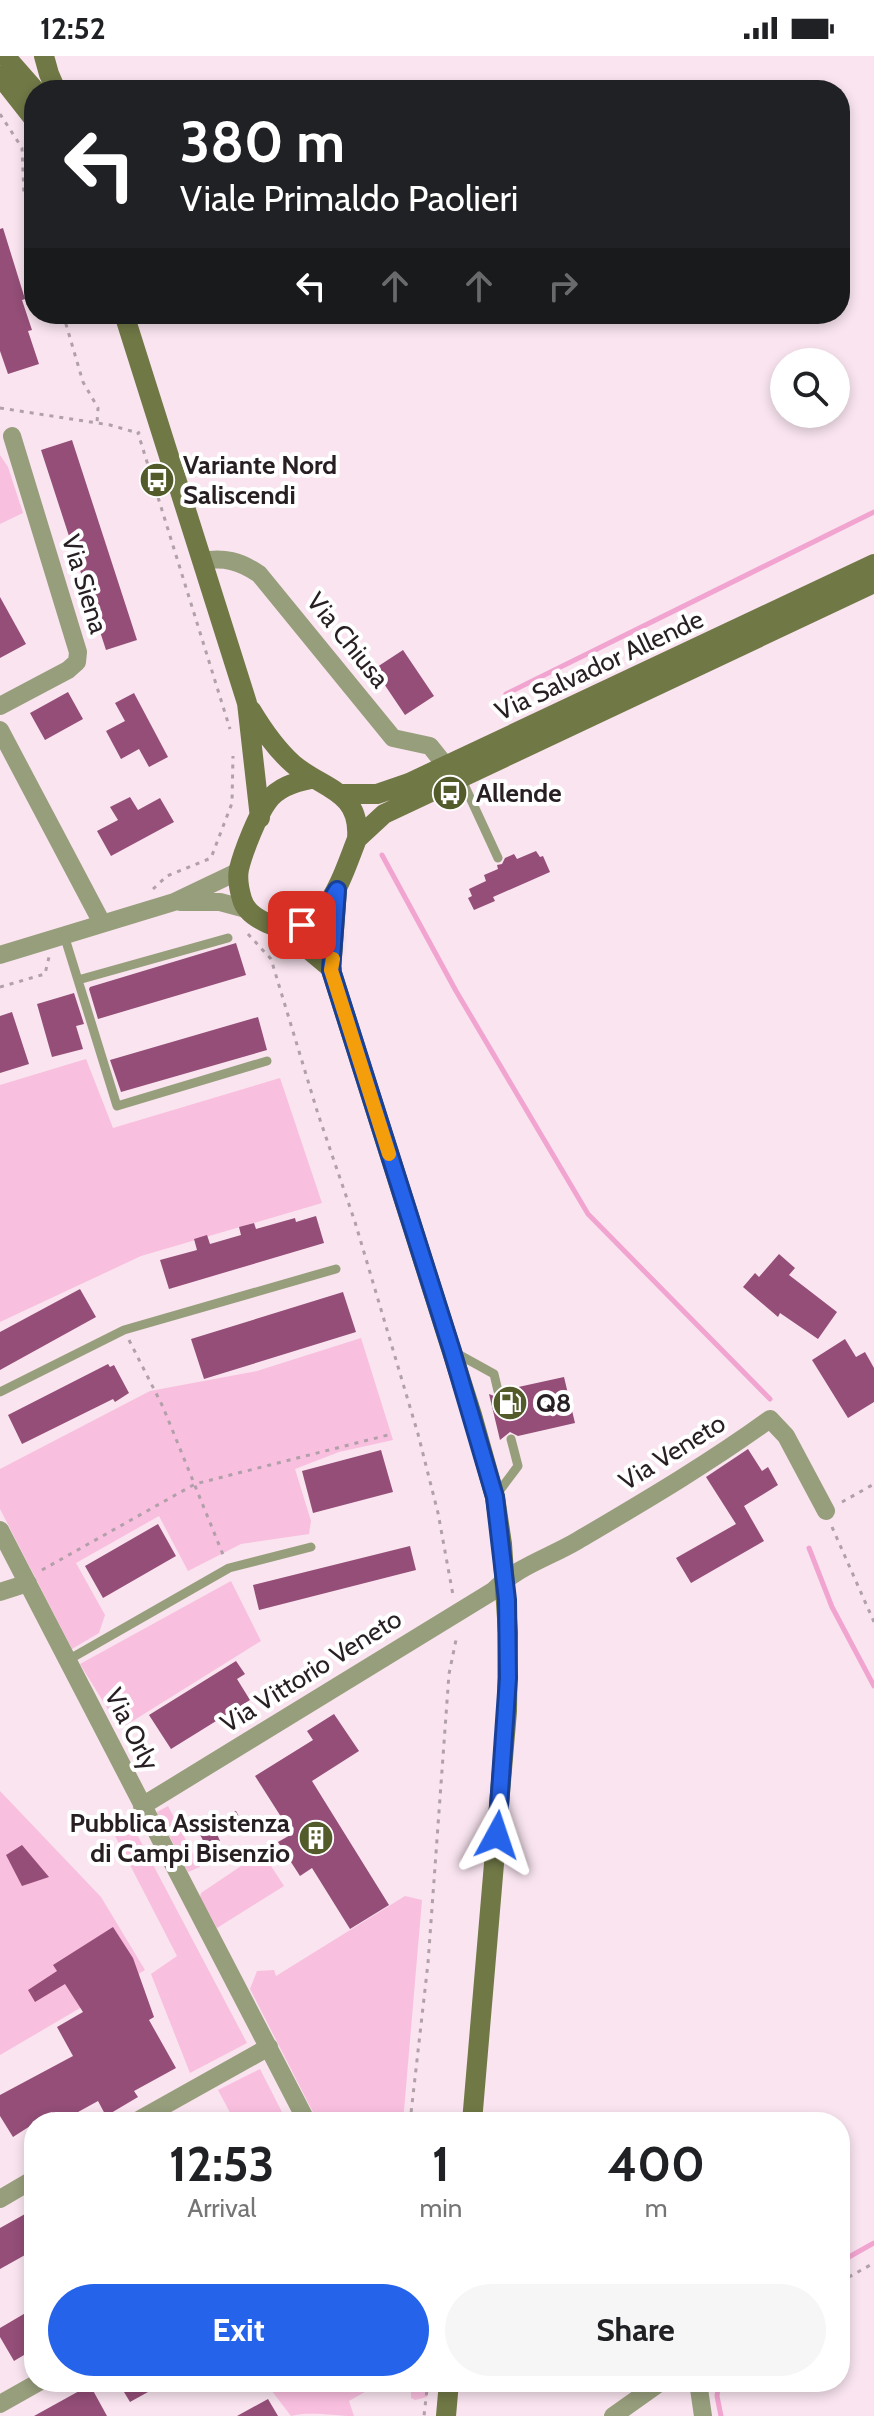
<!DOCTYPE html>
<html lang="en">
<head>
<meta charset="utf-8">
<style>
	:root { --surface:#fff; --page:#f6f6f6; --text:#202124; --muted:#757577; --accent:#2563eb }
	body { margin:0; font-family:Cabin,sans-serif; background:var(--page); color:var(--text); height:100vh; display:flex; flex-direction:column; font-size:30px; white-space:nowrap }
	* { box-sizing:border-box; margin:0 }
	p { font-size:26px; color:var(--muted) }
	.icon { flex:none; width:44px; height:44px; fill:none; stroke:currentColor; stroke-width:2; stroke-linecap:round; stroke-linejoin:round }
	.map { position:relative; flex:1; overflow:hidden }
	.drawer { position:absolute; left:24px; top:2056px; width:826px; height:280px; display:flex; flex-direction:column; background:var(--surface); border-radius:32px; box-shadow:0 4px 12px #0003 }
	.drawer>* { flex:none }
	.top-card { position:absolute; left:24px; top:24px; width:826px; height:244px; border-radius:32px; box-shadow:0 4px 12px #0003; background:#202124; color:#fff; overflow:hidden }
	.controls { position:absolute; left:770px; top:292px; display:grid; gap:16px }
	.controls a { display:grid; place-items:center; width:80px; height:80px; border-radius:50%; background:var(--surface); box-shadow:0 4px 12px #0003; font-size:40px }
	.pin { position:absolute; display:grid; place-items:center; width:68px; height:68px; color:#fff; margin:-34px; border-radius:16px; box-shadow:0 4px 12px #0006 }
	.me { position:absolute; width:88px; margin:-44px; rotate:5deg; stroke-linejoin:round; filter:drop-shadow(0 0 6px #0008) }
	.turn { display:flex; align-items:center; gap:28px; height:168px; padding:0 24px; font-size:36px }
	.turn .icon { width:104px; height:104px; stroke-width:2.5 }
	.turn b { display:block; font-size:56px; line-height:68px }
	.lanes { display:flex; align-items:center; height:76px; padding:0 24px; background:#0003; justify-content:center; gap:40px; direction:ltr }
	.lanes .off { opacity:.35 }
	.eta { display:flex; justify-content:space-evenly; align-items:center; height:136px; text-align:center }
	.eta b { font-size:48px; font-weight:800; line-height:56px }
	.cta { display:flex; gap:16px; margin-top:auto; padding:16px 24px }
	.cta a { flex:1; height:92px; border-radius:48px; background:var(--accent); color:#fff; font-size:32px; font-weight:800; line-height:92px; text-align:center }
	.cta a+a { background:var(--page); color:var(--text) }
	.status { display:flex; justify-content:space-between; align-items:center; height:56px; padding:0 40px; background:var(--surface); direction:ltr }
	.status svg { height:22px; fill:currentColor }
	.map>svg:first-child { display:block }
	.green { fill:#f9bfdf }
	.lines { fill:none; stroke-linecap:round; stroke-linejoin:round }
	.stream { stroke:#f2a4d0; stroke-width:5 }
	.building { fill:#944e78 }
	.path { stroke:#b1a0a9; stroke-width:3; stroke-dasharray:4 6; stroke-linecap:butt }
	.lane { stroke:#979e7c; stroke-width:9 }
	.street { stroke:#979e7c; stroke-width:18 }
	.secondary { stroke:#707846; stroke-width:20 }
	.route-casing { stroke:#184099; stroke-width:20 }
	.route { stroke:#2563eb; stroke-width:14 }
	.slow { stroke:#f59e0b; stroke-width:14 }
	.labels { text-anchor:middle; stroke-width:8; stroke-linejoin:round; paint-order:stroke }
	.poi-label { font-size:26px; font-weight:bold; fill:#271f23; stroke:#fff; text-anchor:start }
	.street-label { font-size:26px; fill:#271f23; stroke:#fff }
</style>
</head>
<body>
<div class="status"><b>12:52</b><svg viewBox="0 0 49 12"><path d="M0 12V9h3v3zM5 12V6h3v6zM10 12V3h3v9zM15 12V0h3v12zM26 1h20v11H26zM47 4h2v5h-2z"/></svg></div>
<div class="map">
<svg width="874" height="2360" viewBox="0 0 874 2360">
	<rect width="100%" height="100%" fill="#f9e4ef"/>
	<!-- green -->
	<path class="green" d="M0,399L8,411L23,457L0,468Z
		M86,1003L113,1072L280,1022L322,1147L141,1200L0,1266V1029Z
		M361,1282L393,1384L339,1396L295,1413L311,1465L309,1478L241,1488L188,1515L159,1460L76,1507L105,1559L99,1577L72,1593L0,1453V1413L150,1335L257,1315Z
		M231,1525L261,1585L120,1673L80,1608Z
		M0,1735L101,1841L145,1914L0,1999Z
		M168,1750L200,1811L188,1816L157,1756Z
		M131,1767L247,1987L190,2017L151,1918L177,1900L114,1778Z
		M262,1796L284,1830L217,1872L200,1841L201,1837Z
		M405,1840L422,1844L403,2066H318L250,1933L257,1915L274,1914L276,1920Z
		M260,2013L287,2066H235L218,2034Z
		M265,2326H425L428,2331L427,2341L415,2344L411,2342V2334L370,2333L349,2345L354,2360C335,2360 308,2355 291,2360Z"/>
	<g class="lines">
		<!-- stream -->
		<path class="stream" d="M506,638L874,456
			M382,799L456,935L588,1158L770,1343
			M809,1492L832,1551L874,1630
			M840,2206L874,2187
			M719,2326L717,2340L721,2360"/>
	</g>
	<!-- building -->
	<path class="building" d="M3,172L25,243L22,244L32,274L28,275L39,308L8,318L0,295V173Z
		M72,384L137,584L106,594L41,394Z
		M0,541L26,588L0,602Z
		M403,594L434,640L405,659L374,613Z
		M68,636L83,663L45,684L30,657Z
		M134,637L168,701L149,711L139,693L121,703L106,675L125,665L115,647Z
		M130,741L138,754L160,742L174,766L111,800L97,775L118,764L110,751Z
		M536,795L540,801L543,800L550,816L493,841L495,845L474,854L468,842L472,840L469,833L486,825L484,819L498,813L497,809L502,808L505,802L514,798L517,803Z
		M236,887L246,919L98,963L89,933L90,931Z
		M74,937L84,968L76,970L83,993L52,1001L37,948Z
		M12,956L29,1008L0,1017V960Z
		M258,961L267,994L121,1036L110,1004Z
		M316,1160L324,1187L169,1233L160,1204L197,1194L194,1183L207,1179L210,1188L241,1179L239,1171L254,1167L256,1173L295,1162L296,1166Z
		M779,1198L795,1212L789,1219L837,1256L818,1283L780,1257L778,1261L743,1231L755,1217L759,1221Z
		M80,1233L96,1261L0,1314V1276Z
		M343,1236L356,1276L204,1323L191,1283Z
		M845,1283L856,1301L865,1296L874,1312V1346L848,1362L812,1304Z
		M108,1308L110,1311L114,1309L129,1337L115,1346L113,1343L22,1388L8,1359Z
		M564,1321L575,1367L518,1380L510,1376L500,1384L489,1338L499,1342L504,1340L505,1334Z
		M748,1393L762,1415L768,1411L778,1429L744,1450L764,1485L691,1527L676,1502L736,1468L706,1421Z
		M381,1394L393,1436L313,1457L302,1415Z
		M158,1468L176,1500L103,1542L85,1510Z
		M410,1490L416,1514L259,1554L253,1529Z
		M236,1605L245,1618L237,1623L250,1644L171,1693L149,1659Z
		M334,1658L359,1695L312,1725L389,1849L350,1873L312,1812L300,1820L278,1786L292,1778L255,1720L313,1684L307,1675Z
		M236,1755L242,1766L217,1778L220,1785L207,1792L197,1773Z
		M22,1789L49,1821L22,1830L6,1799Z
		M113,1871L133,1902L154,1961L149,1964L176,2012L134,2035L138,2041L106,2060L98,2045L60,2066H57L52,2056L13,2081L0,2060V2039L73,2000L57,1971L83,1956L65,1928L35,1946L28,1934L57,1915L53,1909Z
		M34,2153V2194L0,2213V2172Z
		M34,2252V2293L14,2305L0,2281V2272Z
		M118,2326H166L130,2346Z
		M90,2329L107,2360H34Z
		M268,2343L278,2360H237Z"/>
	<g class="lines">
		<!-- path -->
		<path class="path" d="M0,58L22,92L24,138L34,159
			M63,258L83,326L98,352L97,367
			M0,352L110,369L138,377
			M140,376L138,377L230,673
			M153,833L167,820L211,802L232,747L233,700
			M248,878L271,903L318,1058L355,1166L418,1378L438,1457L453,1539
			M0,931L45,918L49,901
			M129,1284L163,1351L224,1501
			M842,1446L874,1428
			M832,1471L874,1566
			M42,1514L195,1428L388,1379
			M410,2066L428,1907L449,1618L457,1579
			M840,2226L874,2207
			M424,2326L427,2333L424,2360"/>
		<!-- lane -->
		<path class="lane" d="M461,722L498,802
			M64,879L117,1050L267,1005
			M78,924L228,882
			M456,1297L494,1318L498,1335
			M0,1336L124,1274L336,1213
			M497,1438L518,1410L511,1383
			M68,1604L229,1512L311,1491"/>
		<!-- street -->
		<path class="street" d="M202,505C224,501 240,505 259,518L393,682L430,690L446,710
			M0,650L68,614L77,606L78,596L12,380
			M0,674L102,867
			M180,846H220L246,853
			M0,899L174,846L239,815
			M0,1474L307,2066
			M0,1536L28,1527
			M142,1750L493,1535C518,1510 548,1502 577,1485C643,1446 708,1408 770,1363L786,1380L826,1455
			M135,2066L269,1991
			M0,2143L34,2123
			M698,2326L703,2360
			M0,2348L39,2326
			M613,2360L661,2326"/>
		<!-- secondary -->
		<path class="secondary" d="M5,0L35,34
			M44,0L49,18L56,34
			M0,20L34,63
			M124,258L247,647L260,762
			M251,654C263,674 275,692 293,708C322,733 361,734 357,783C342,820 323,892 267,867C256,862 245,855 242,843C239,833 237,823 239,813C243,796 258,758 268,745C278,731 295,726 311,723
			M341,738H377L409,727L874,508
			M357,783L384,758L874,527
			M337,834L331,914L472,1359L495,1441L502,1488L508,1577L507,1655L472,2066
			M283,872L332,913
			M446,2360L449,2326"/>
	</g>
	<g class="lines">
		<defs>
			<path id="route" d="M302,869L325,854L337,834L331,914L452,1295L495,1441L507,1544L508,1622L497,1779"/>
		</defs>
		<!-- route casing -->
		<use href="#route" class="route-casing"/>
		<!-- route -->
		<use href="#route" class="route"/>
		<!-- slow -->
		<path class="slow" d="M333,903L331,914L389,1098"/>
	</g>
	<!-- icons -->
	<defs>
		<symbol id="bus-disc" viewBox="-11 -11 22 22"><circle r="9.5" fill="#535b2a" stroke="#fff"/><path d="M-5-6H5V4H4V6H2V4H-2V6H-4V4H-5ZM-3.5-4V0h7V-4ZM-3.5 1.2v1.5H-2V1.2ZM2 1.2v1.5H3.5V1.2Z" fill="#fff"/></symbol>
		<symbol id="fuel-disc" viewBox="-11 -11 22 22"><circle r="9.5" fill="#535b2a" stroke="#fff"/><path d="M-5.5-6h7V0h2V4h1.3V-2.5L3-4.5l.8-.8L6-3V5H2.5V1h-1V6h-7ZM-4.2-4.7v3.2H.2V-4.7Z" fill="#fff"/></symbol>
		<symbol id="building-disc" viewBox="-11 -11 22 22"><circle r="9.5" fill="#535b2a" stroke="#fff"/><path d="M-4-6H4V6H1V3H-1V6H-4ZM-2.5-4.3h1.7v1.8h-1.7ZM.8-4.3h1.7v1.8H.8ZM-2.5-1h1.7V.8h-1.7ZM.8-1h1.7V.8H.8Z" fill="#fff"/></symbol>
	</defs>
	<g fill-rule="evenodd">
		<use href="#bus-disc" x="137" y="404" width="40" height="40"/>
		<use href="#bus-disc" x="430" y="717" width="40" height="40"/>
		<use href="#fuel-disc" x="490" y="1327" width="40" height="40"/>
		<use href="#building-disc" x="296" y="1762" width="40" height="40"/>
	</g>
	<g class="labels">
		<!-- poi labels -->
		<g class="poi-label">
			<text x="183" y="418">Variante Nord<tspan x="183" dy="30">Saliscendi</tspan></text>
			<text x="476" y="746">Allende</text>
			<text x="536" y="1356">Q8</text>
			<text x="290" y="1776" text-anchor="end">Pubblica Assistenza<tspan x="290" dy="30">di Campi Bisenzio</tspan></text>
		</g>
		<!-- street labels -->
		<g class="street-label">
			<text transform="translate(85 528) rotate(73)" y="9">Via Siena</text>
			<text transform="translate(348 584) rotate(51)" y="9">Via Chiusa</text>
			<text transform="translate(599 609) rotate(-25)" y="9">Via Salvador Allende</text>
			<text transform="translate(672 1396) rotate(-32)" y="9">Via Veneto</text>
			<text transform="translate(311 1615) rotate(-32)" y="9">Via Vittorio Veneto</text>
			<text transform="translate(132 1673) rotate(63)" y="9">Via Orly</text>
		</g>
	</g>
</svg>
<div class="controls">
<a><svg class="icon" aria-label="search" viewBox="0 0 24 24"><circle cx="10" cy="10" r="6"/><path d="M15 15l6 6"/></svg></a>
</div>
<div class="pin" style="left:302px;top:869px;background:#d93025"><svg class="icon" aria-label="arrive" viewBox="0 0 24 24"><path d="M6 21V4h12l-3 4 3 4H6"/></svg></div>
<svg class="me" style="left:497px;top:1779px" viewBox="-20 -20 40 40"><path d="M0-17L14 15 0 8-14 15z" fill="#2563eb" stroke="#fff" stroke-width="4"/></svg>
<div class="top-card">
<div class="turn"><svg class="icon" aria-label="left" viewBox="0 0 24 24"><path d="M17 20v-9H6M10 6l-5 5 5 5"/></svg><div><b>380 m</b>Viale Primaldo Paolieri</div></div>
<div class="lanes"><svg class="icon" aria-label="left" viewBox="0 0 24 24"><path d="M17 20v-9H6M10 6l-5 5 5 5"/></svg><svg class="icon off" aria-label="ahead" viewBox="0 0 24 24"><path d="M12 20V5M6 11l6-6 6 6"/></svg><svg class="icon off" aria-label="ahead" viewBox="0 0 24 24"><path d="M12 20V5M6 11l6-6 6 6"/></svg><svg class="icon off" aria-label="right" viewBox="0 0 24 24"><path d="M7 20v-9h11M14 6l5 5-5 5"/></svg></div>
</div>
<section class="drawer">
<div class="eta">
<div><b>12:53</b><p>Arrival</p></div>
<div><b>1</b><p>min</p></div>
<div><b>400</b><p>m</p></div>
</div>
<div class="cta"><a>Exit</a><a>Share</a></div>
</section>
</div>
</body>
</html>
